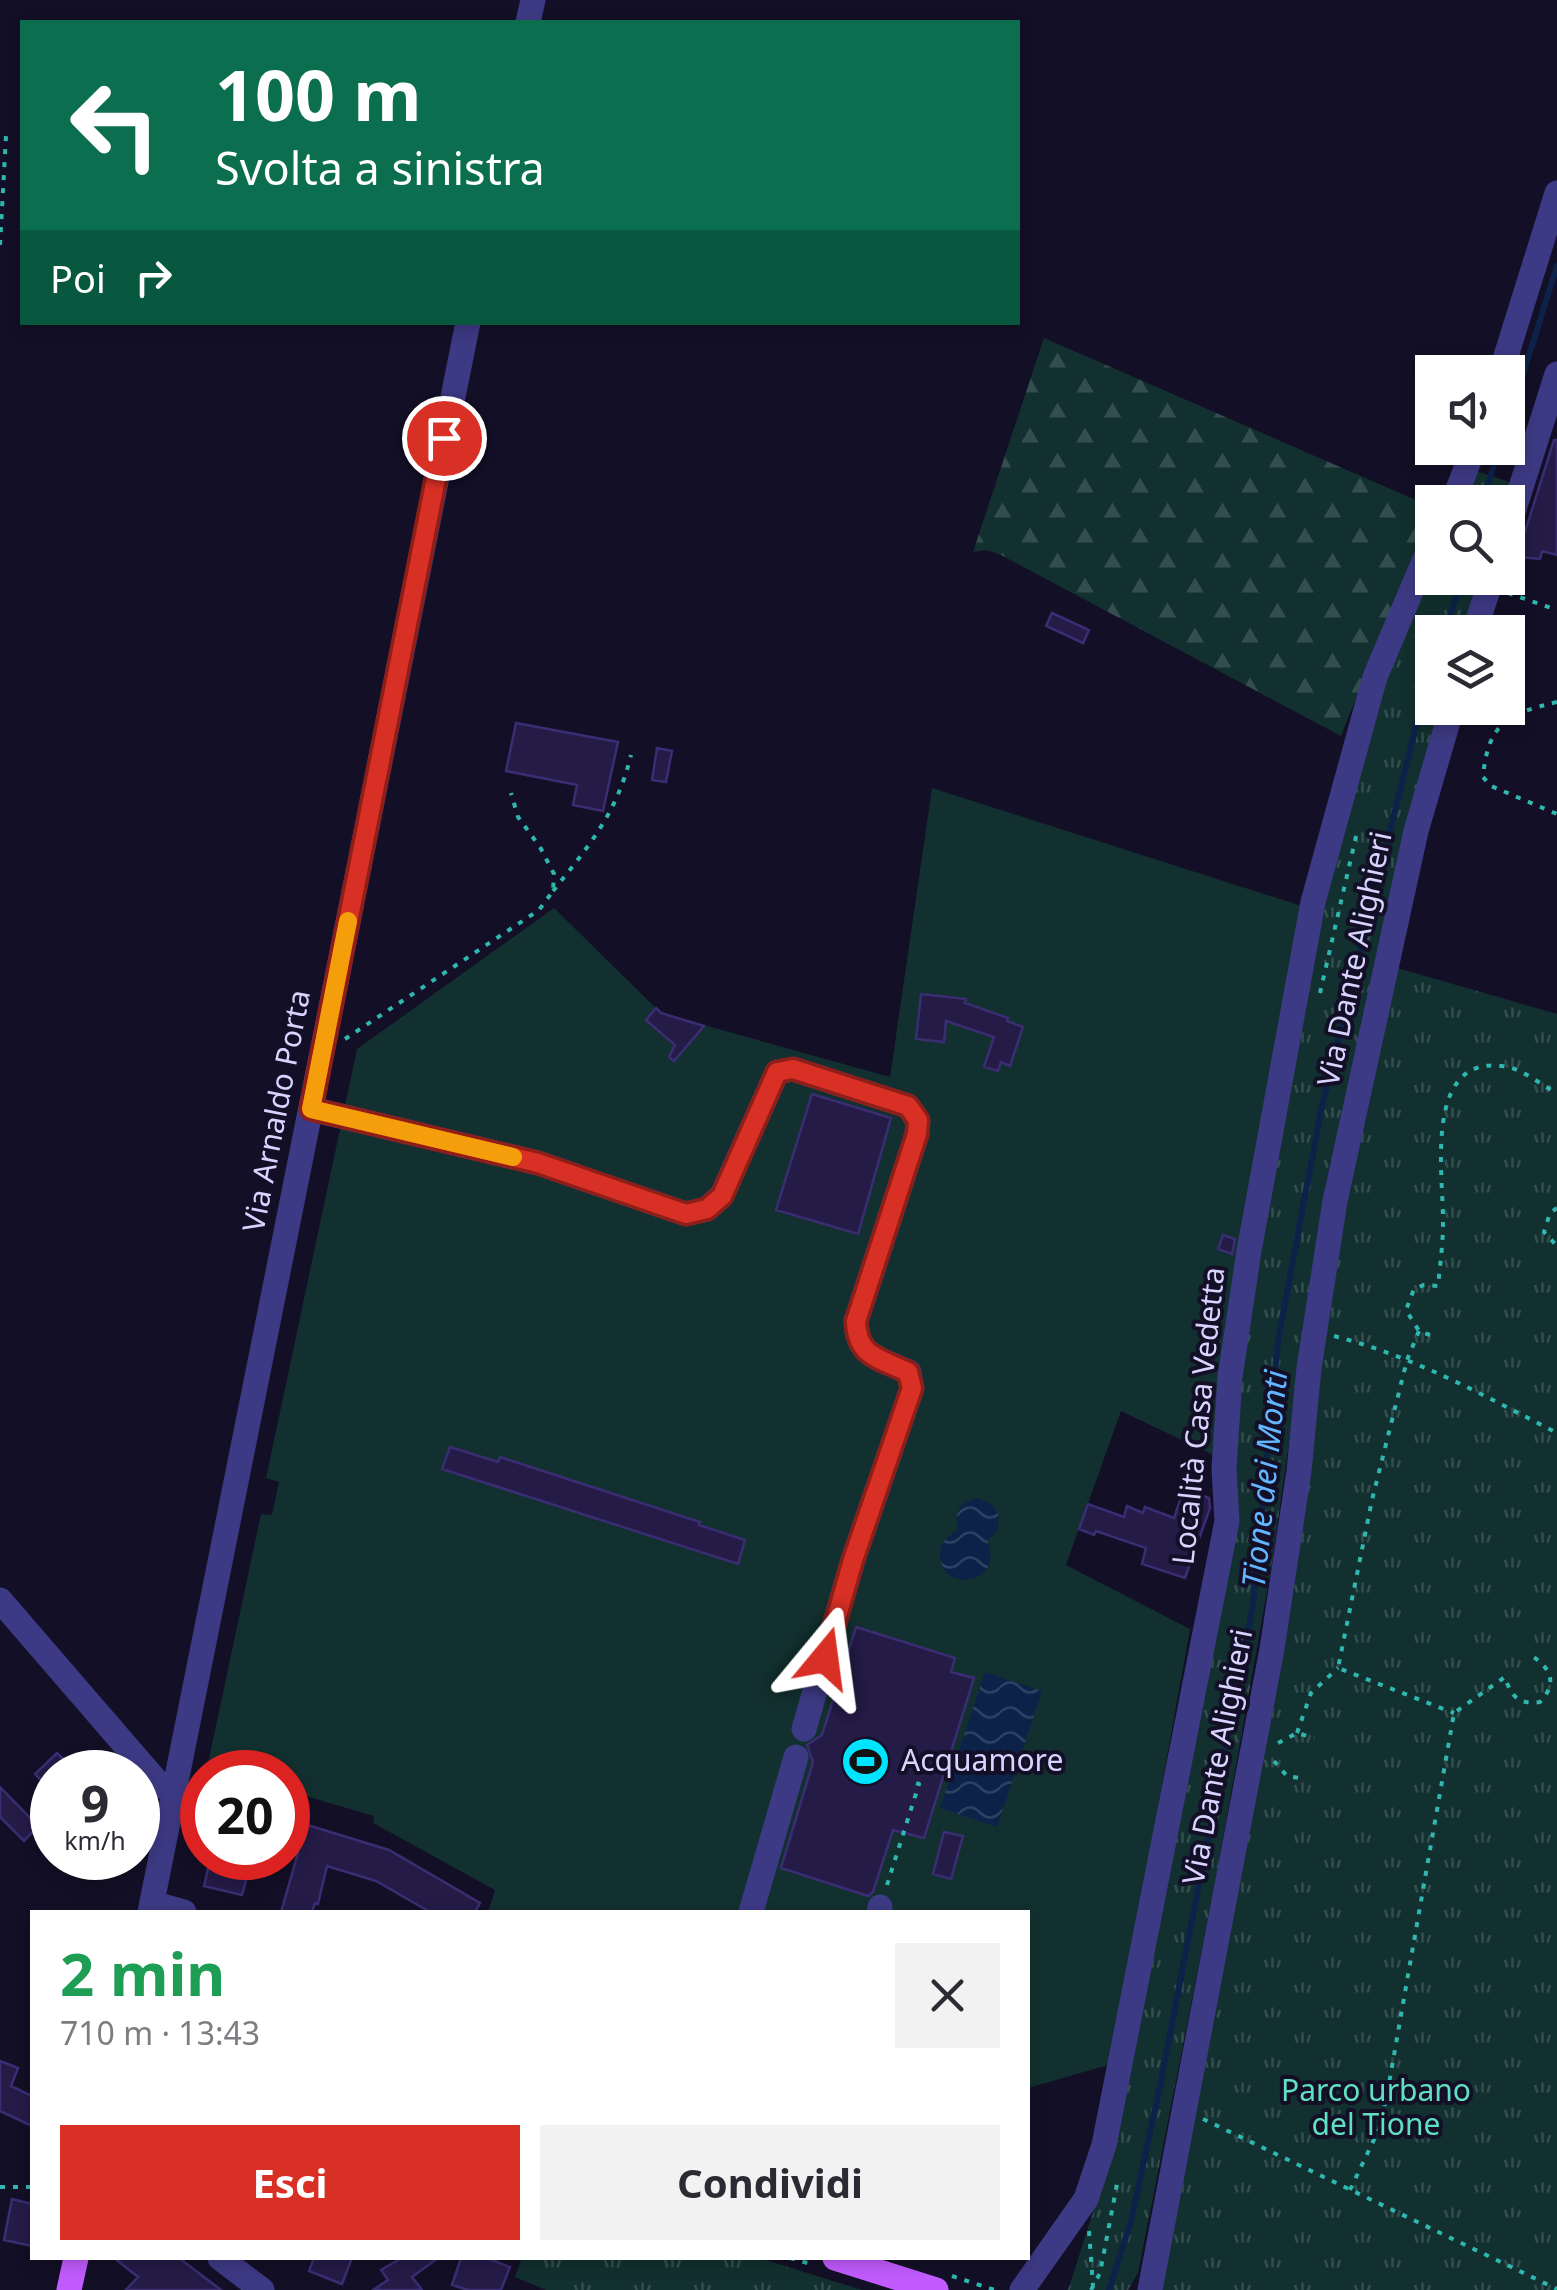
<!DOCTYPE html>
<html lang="it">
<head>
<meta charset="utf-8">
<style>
	:root { --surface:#fff; --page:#f2f2f3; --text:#2b2b33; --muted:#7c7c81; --accent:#d93025 }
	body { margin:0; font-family:"Noto Sans",sans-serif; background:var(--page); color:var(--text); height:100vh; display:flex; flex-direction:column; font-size:38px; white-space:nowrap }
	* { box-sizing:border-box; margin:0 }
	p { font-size:32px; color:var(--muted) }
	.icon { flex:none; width:55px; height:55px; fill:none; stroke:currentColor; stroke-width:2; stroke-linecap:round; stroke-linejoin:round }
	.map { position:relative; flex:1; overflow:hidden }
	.details { position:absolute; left:30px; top:1910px; width:1000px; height:350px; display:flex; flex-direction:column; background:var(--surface); border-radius:0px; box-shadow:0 5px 15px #0003 }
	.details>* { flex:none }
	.guide { position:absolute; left:20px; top:20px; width:1000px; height:305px; border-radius:0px; box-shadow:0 5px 15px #0003; background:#0b6e4f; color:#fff; overflow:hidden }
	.fabs { position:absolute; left:1415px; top:355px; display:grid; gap:20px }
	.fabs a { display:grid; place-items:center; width:110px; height:110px; border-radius:0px; background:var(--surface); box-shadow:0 5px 15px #0003; font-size:50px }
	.speed { position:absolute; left:30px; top:1750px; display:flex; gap:20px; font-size:50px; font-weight:700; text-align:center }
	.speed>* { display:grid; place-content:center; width:130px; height:130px; border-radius:50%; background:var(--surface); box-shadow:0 5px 15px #0003; line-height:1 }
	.speed small { font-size:25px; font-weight:400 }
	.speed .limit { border:15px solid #d22; background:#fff; color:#111 }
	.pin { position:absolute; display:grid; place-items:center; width:85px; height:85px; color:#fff; margin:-42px; border:5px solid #fff; border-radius:50%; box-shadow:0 2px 10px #0007 }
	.me { position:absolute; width:110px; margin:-55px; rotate:16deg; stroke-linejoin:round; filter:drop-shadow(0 0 8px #0008) }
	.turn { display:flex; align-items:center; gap:35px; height:210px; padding:0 30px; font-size:45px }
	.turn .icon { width:130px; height:130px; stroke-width:2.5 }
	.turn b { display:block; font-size:70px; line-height:85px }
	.then { display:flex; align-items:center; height:95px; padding:0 30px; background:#0003; gap:20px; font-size:38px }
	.round { display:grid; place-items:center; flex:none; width:105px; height:105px; border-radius:0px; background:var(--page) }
	.overview { display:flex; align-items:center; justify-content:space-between; height:170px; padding:0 30px }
	h1 { font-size:60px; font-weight:700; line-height:75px; color:#1e9e55 }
	.action { display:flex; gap:20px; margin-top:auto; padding:20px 30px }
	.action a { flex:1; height:115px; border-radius:0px; background:var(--accent); color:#fff; font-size:40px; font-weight:700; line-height:115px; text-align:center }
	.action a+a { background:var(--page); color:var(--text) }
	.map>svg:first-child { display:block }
	.grass { fill:url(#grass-tufts) }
	.forest { fill:url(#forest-firs) }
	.pitch { fill:#12302f }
	.water { fill:url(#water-waves) }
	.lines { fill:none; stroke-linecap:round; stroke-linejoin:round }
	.stream { stroke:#0c2248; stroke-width:6 }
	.building { fill:#241b47; stroke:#3b2d73; stroke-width:2.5 }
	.path { stroke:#2fb8b0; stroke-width:4; stroke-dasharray:5 8; stroke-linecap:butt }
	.minor { stroke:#3d3a85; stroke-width:25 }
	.major { stroke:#c25bff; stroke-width:25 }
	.route-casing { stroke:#8d1f18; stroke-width:25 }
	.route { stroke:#d93025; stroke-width:18 }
	.slow { stroke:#f59e0b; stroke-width:18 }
	.labels { text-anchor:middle; stroke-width:8; stroke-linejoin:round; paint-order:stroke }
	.street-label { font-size:30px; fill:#d9d4ff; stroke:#130f26 }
	.poi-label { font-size:30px; fill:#d9d4ff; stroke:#130f26; text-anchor:start }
	.park-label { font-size:30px; fill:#5fe0c0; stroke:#130f26 }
	.water-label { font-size:32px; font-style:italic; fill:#62b6ff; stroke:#130f26 }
</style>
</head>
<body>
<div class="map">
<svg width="1557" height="2290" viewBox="0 0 1557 2290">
	<defs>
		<pattern id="grass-tufts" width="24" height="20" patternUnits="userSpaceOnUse" patternTransform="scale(2.5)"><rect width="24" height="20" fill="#12302f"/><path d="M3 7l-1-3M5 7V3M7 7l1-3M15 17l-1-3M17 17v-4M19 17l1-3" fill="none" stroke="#344d4e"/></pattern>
		<pattern id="forest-firs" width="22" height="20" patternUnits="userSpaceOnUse" patternTransform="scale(2.5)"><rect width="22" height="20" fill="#12302f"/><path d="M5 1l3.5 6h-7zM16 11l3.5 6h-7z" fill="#344d4e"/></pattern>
		<pattern id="water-waves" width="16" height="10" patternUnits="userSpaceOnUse" patternTransform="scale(2.5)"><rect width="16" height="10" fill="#0c2248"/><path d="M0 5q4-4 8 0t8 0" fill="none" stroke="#2f4163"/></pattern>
	</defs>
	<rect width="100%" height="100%" fill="#130f26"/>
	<!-- grass -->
	<path class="grass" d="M1476,471L1513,483L1507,502H1461Z
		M1432,563V578H1484L1467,632H1432V708H1443L1421,780L1326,1182L1271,1569L1214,1888L1138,2273L1128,2290H1068L1111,2157L1234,1457L1241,1368L1263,1220L1326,895L1390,665Z
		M1397,968L1557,1014V2290H1162L1349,1181Z
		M522,2258H760L862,2290H546L515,2277Z"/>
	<!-- forest -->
	<path class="forest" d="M1044,338L1432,507L1341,736L999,554L986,550L973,552Z"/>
	<!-- pitch -->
	<path class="pitch" d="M932,788L1305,907L1213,1455L1121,1411L1066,1565L1190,1629L1112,2064L1028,2088V1912H488L495,1890L373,1823L374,1816L288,1791V1772H222L207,1768L261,1514L272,1515L279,1482L266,1478L357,1049L554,908L661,1013L890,1077Z"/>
	<!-- water -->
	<path class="water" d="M978,1498L993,1505C1003,1518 1000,1531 987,1541C1006,1585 940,1595 940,1554C940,1542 948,1536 958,1530C954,1513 959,1501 978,1498Z
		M985,1672L1042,1691L997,1827L940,1808Z"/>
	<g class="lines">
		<!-- stream -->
		<path class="stream" d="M1508,422L1557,266
			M1483,502L1499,448
			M1445,632L1462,578
			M1109,2290L1131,2221L1159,2091L1253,1605L1278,1341L1321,1110L1421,706L1432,670"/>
	</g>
	<!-- building -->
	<path class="building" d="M1554,440H1557V555L1542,551L1540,559L1517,557Z
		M1052,613L1089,630L1083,643L1046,626Z
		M516,723L618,742L603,811L573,805L577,785L506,771Z
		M657,748L672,751L666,782L652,780Z
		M921,994L966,999L965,1003L1008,1018L1007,1021L1023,1027L1010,1066L1001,1062L998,1071L984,1067L994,1037L946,1021L944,1042L916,1039Z
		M656,1008L661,1013L704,1026L674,1061L669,1057L675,1045L646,1020Z
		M812,1094L891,1118L858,1234L776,1210Z
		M1223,1235L1235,1239L1232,1254L1218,1249Z
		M450,1447L498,1462L500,1457L700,1522L699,1525L745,1540L738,1564L442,1469Z
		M1184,1489L1209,1498L1210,1508L1185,1578L1142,1564L1146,1548L1096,1531L1094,1535L1079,1529L1088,1504L1124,1517L1127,1506L1143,1513L1145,1507L1174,1518Z
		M856,1627L955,1658L951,1672L974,1678L924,1838L893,1830L873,1892L868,1896L781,1868L813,1762L807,1745L822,1735Z
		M57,1753L76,1772H52V1791L35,1774Z
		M0,1787L38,1826L24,1841L0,1817Z
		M301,1823L389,1850L480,1903L475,1912H430L376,1881L327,1866L318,1904L315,1903L312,1912H281L298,1853L292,1851Z
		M944,1832L963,1836L951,1879L933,1874Z
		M218,1858H252L242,1895L204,1886L210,1860L216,1862Z
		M0,2061L18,2068L11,2086L32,2096V2126L0,2111Z
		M12,2199L32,2204V2246L4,2240Z
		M114,2258H179L221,2290H126L138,2277Z
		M314,2258H352L342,2284L309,2271Z
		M402,2258H438L412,2277L422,2290H373L388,2280L381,2270Z
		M461,2258H487L510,2267L501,2290H468L452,2285Z"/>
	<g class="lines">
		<!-- path -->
		<path class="path" d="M0,245L6,136
			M1508,593L1557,610
			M1557,702C1507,714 1488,723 1483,777L1491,786L1557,814
			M553,891C589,846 617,813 631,755
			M1320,993L1357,832
			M345,1039L539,910L553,891L554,874L540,847L518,817L511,793
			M1557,1208L1550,1213L1544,1232L1557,1246
			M1419,1331L1407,1360L1372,1500L1338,1668L1454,1713
			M1430,1335L1419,1331L1406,1310L1414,1289L1424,1285L1438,1286C1440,1265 1443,1244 1443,1224C1444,1178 1422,1056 1502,1066C1522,1068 1539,1084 1557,1093
			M1334,1336C1413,1356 1485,1396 1557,1433
			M1297,1733L1311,1693L1338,1668
			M1278,1743L1297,1733L1314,1738
			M1274,1761L1287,1776L1306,1779
			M887,1885L919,1784L916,1783
			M1203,2119L1557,2289
			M0,2187H32
			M1350,2190L1379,2129L1387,2095L1454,1713L1505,1677C1511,1696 1518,1705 1540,1702C1557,1684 1552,1669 1532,1656
			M1089,2231L1093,2286
			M790,2258L814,2265
			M952,2276L995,2290
			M1091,2290L1100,2273L1118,2179"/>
		<!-- minor -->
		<path class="minor" d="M528,22L533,0
			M1501,372L1557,193
			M1453,502L1474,448
			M1508,528L1557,374
			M1474,632L1492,578
			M311,1109L538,1163L686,1214L707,1209L722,1195L777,1072L793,1069L908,1106L918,1121L917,1134L856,1321C857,1358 880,1358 909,1372L912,1388L853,1560L804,1729
			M0,1600L157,1782L174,1794
			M152,1903L184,1912
			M150,1912L468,322
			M751,1912L796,1757
			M879,1912L880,1907
			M220,2258L262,2290
			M1022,2290L1086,2199L1104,2145L1227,1521L1224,1469L1230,1377L1249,1251L1313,902L1375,677L1432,542
			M1150,2290L1272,1649L1299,1471L1309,1368L1335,1201L1416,831L1452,708"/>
		<!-- major -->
		<path class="major" d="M835,2258L936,2290
			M69,2290L76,2258"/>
	</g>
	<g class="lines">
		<defs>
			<path id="route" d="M444,438L311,1109L538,1163L686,1214L707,1209L722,1196L777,1072L793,1069L908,1106L918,1120L917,1134L856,1321C857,1357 879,1358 908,1372L912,1388L853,1560L825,1658"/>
		</defs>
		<!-- route casing -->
		<use href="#route" class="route-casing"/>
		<!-- route -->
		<use href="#route" class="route"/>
		<!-- slow -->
		<path class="slow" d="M348,921L311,1109L513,1157"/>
	</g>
	<!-- icons -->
	<defs>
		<symbol id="stadium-disc" viewBox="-11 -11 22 22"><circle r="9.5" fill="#00e5ff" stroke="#130f26"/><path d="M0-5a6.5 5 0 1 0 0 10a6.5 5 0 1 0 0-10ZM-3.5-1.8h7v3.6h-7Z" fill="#111"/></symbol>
	</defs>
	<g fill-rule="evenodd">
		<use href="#stadium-disc" x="838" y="1734" width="55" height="55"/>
	</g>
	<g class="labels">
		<!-- street labels -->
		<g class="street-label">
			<text transform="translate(1355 959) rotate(-78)" y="10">Via Dante Alighieri</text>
			<text transform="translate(277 1111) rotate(-79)" y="10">Via Arnaldo Porta</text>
			<text transform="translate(1199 1416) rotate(-84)" y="10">Località Casa Vedetta</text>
			<text transform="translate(1218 1757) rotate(-79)" y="10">Via Dante Alighieri</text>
		</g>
		<!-- poi labels -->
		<g class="poi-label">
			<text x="901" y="1771">Acquamore</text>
		</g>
		<!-- park labels -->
		<g class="park-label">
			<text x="1376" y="2101">Parco urbano<tspan x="1376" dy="34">del Tione</tspan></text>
		</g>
		<!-- water labels -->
		<g class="water-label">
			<text transform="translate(1265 1479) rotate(-84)" y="11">Tione dei Monti</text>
		</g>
	</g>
</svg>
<div class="fabs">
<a><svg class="icon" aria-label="sound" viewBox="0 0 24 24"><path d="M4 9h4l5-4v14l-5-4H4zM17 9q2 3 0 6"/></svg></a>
<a><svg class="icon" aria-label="search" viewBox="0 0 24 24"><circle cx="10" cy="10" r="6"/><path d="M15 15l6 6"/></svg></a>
<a><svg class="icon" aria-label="layers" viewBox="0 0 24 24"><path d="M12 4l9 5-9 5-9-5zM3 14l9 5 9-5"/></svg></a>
</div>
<div class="speed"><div>9<small>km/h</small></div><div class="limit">20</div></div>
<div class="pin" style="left:444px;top:438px;background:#d93025"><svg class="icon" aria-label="arrive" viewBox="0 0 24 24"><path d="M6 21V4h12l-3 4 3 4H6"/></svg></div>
<svg class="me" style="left:825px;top:1658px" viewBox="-20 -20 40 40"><path d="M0-17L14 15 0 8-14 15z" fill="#d93025" stroke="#fff" stroke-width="4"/></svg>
<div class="guide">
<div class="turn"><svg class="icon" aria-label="left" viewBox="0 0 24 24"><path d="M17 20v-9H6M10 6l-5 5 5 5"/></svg><div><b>100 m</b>Svolta a sinistra</div></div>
<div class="then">Poi<svg class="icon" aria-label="right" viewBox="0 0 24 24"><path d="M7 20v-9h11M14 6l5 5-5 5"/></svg></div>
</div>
<section class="details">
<div class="overview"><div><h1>2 min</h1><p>710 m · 13:43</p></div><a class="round"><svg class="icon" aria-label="close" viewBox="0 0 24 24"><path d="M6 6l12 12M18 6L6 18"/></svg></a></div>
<div class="action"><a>Esci</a><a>Condividi</a></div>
</section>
</div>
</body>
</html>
